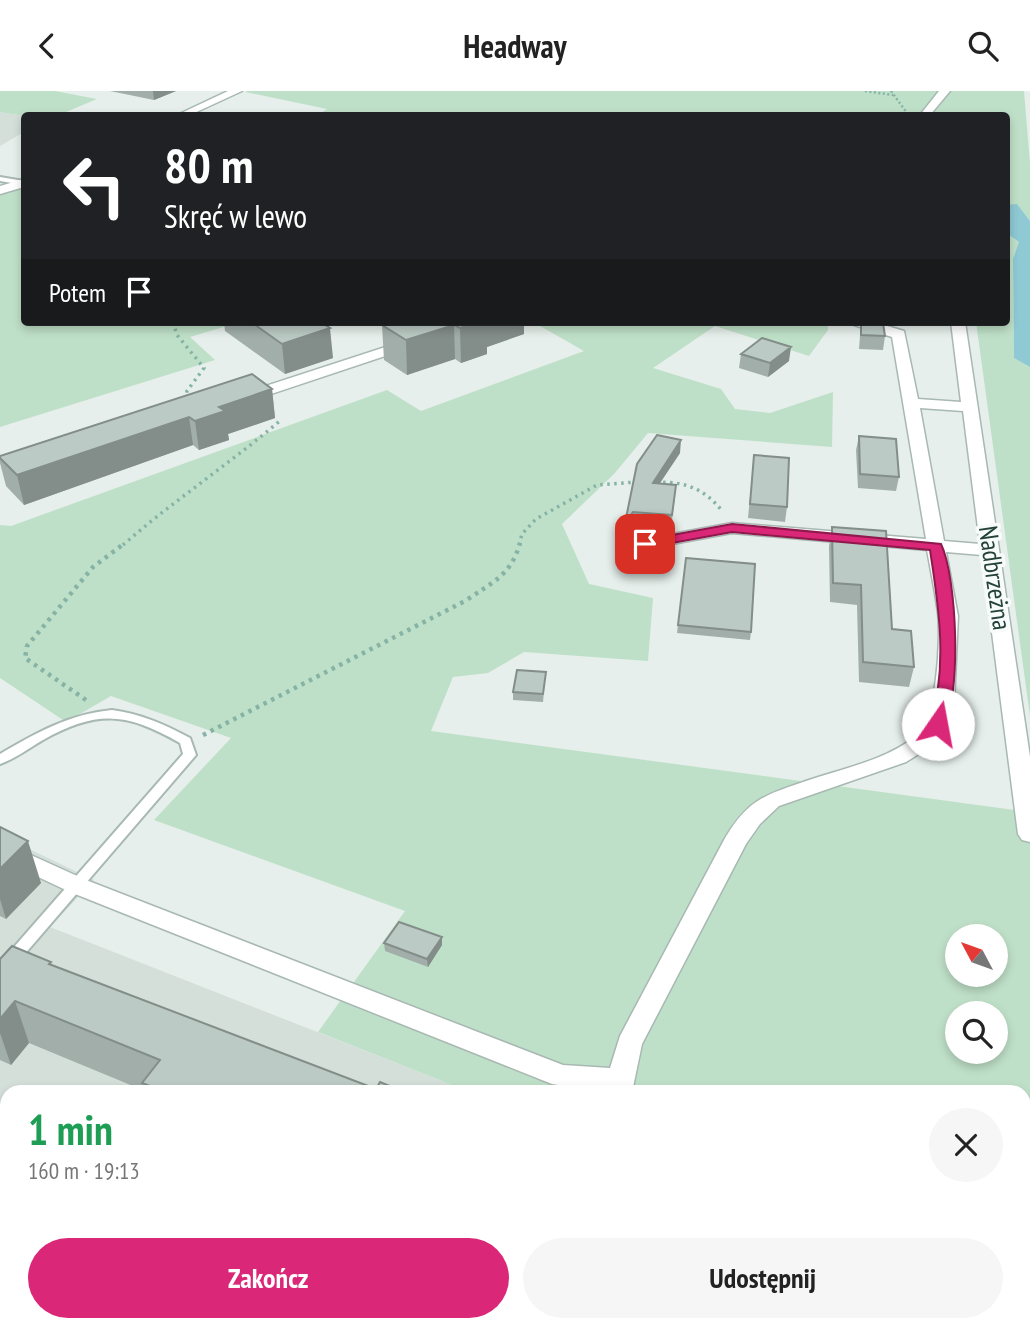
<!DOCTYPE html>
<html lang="pl">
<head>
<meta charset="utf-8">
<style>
	:root { --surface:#fff; --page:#f6f6f6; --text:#222; --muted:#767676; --accent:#db2777 }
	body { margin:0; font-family:"PT Sans Narrow",sans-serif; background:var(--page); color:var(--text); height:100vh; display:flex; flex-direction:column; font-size:26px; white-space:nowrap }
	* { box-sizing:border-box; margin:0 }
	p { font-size:23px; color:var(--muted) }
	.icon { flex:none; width:38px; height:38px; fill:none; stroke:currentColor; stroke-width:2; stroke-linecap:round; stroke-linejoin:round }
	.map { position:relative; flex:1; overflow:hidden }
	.details { position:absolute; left:0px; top:994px; width:1031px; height:247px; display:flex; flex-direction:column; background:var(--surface); border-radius:21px 21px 0 0; box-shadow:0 4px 10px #0003 }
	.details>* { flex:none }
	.top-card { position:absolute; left:21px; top:21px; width:989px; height:214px; border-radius:7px; box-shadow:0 4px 10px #0003; background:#202124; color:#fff; overflow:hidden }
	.needle { width:46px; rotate:311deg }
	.buttons { position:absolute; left:945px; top:833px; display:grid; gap:14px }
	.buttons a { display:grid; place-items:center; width:63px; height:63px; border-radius:50%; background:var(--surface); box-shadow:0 4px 10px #0003; font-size:35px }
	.pin { position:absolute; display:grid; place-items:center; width:60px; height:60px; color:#fff; margin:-30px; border-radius:14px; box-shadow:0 4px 10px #0006 }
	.me { position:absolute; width:77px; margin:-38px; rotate:12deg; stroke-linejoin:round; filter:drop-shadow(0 0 5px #0008) }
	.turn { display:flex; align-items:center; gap:24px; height:147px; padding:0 28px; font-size:32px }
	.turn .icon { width:91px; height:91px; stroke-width:2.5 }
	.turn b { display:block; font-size:49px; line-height:60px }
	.then { display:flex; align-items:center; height:66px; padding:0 28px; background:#0003; gap:14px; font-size:26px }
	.round { display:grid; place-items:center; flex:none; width:74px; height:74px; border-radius:37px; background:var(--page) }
	.headline { display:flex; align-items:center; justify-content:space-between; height:119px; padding:0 28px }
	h1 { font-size:42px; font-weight:700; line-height:52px; color:#1e9e55 }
	.action { display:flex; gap:14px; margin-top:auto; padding:14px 28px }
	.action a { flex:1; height:80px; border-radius:42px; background:var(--accent); color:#fff; font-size:28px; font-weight:700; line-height:80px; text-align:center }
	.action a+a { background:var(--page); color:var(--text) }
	header { display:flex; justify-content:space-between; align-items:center; height:91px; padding:0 28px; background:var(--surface); font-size:32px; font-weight:700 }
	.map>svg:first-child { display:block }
	.built { fill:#d4dfda }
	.green { fill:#bfe0c8; fill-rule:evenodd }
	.water { fill:#8ec9d4 }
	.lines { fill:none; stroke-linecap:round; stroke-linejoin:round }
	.service-casing { stroke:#a8b8b2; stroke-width:4 }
	.minor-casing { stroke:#a8b8b2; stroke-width:3 }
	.path-far2 { stroke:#86b3a5; stroke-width:2.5; stroke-dasharray:2 2.5; stroke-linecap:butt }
	.path-far1 { stroke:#86b3a5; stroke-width:3.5; stroke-dasharray:2.5 4.5; stroke-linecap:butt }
	.path { stroke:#86b3a5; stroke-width:4.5; stroke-dasharray:3.5 5; stroke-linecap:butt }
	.service { fill:#fff; fill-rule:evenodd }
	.minor { fill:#fff; fill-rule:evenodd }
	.wall { fill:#a1aea9 }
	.shaded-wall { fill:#838d89 }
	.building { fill:#bbcac4; stroke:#838d89; stroke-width:2 }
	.route { fill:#db2777; stroke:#8e194d; stroke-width:2 }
	.labels { text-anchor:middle; stroke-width:7; stroke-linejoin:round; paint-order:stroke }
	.street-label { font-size:26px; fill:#24423a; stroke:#f7fbf9 }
</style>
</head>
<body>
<header><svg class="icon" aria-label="back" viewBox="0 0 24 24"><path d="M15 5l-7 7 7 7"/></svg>Headway<svg class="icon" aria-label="search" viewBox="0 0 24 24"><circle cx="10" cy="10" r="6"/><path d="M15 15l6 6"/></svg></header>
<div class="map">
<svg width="1030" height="1240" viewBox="0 0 1030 1240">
	<rect width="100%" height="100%" fill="#e6efeb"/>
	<!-- built -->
	<path class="built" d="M0,21L24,25V41L0,55Z
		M0,744L94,789L50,836L470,1001H7V1234H575L573,1240H0Z"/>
	<!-- green -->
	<path class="green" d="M0,0H55L97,8L59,24L24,25L0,21Z
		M247,0H1024L1030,72V130L1017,114H1006V24H318L327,18L245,1Z
		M24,96V231H240L190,246L215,269L0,336V104Z
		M1006,142L1019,151L1013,169L1014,267L1030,276V625L976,231H1006Z
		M533,231H828V239L809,265L715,235L653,277L721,298L735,318L770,322L833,301L832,356L648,342L614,383L562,433L589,493L653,507L648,570L524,561L488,582L453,586L431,640L1030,721V1240H573L575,1234H1024V1001H470L318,941L405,820L154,729L231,647L111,605L66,631L0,587V434L11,435L387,299L421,320L584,260ZM957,845H996V884H957ZM957,922H996V961H957Z"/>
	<!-- water -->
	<path class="water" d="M1017,113L1030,130V276L1014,267L1013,168L1019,151L1006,142V114Z"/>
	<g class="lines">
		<defs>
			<path id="service" d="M0,86L24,90V94L0,90Z
				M112,619C141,623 164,633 190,647L196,664L5,886L0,888V872L183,663L180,652C127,622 98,618 43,649C29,657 15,668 0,673V663C36,642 69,623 112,619Z
				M375,1234H404L406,1240H377Z"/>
			<path id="minor" d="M228,0H242L190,24H177Z
				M939,0H950L930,24H920Z
				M24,88V96L0,103V95Z
				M852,231H874L904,240L918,308L961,311L951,231H965L1030,666V751L1022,749L1018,743L982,464L946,461L958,525L954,613L946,638L933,654L906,671L779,715L760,733L746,753L642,953L632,1001H604L552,993L70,801L0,768V750L86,789L563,974L610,977L620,945L724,749C747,710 762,705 803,691C840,678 885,670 916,645C937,628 941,549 938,522C935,501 931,480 927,459L732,442L645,458L636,453L645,448L732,432L926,448L892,246L854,234ZM920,317L963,320L980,453L944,450Z
				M410,248L417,252L415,255L244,312L236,307L238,304Z
				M180,1234H214L211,1240H177Z
				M542,1234H574L571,1240H539Z"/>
		</defs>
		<!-- service casing -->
		<use href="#service" class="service-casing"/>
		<!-- minor casing -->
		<use href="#minor" class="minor-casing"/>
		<!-- path-far2 -->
		<path class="path-far2" d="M865,0L893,4
			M891,0L907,22"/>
		<!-- path-far1 -->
		<path class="path-far1" d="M173,231L177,244L204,277L187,300L185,309
			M656,391C686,391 704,397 723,421
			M123,454C174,409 231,372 282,328
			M519,454L522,443L536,428L597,394L636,391"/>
		<!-- path -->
		<path class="path" d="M86,609L25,567L27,555L93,476L125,452
			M203,644L465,510C491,492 511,485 520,452"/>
		<!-- service -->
		<use href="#service" class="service"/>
		<!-- minor -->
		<use href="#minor" class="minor"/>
	</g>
	<!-- wall -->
	<path class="wall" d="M110,0H176L154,9Z
		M224,231H320L333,267L285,283L225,240Z
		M390,231H524V243L487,256V263L461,272L455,268L407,284L384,269L382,234Z
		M861,231H880L885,245L883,259L859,258Z
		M741,263L789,270L768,286L739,277Z
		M272,298L275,327L228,343L229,349L199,359L193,354L24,414L6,395L0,372V365Z
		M859,345L899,386L896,400L858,397L856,359Z
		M680,362L660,392L675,406L671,437L632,434L624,445L625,432L637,373Z
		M754,364L787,416L785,431L748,427Z
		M832,436L914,576L909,596L859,591L857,514L830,511L829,455Z
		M686,467L751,541L750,549L677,542Z
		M545,589L543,611L513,609V601Z
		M0,736L41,792L6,828L0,825Z
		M384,852L442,854L428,876L385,860Z
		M0,868L52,874L376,998L404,1001H145V1000L29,952L11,974L0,969Z
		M7,1041V1234H170L166,1240H0V1043Z
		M428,1234H473L470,1240H443Z"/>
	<!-- shaded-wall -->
	<path class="shaded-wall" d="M153,0H176L154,9Z
		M478,231H524V243L487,256V263L461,272L460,237Z
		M454,234L455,268L407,284L406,249Z
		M330,237L333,267L285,283L282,253Z
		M791,256L789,270L768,286L770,272Z
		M272,298L275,327L228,343L229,349L199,359L195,330L219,316Z
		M189,326L193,354L24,414L17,384Z
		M681,349L680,362L652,404L653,392Z
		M633,421L632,434L624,445L625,432Z
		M28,750L41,792L6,828L0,808V778Z
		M442,846V854L428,876L427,868Z
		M15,910L29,952L11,974L0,942V928Z
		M133,1234H170L166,1240H128Z
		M465,1234H473L470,1240H465Z"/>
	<!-- building -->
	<path class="building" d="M251,231H320L330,237L282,253Z
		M390,231H478L460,237L454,234L406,249L382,234Z
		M861,231L883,232L885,245L861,244Z
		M762,247L791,256L770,272L741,263Z
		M252,283L272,298L219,316L225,320L195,330L189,326L17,384L0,367V365Z
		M657,344L681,349L653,392L676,394L672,424L633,421L625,432L637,373Z
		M859,345L896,348L899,386L860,383Z
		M754,364L789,367L787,416L750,413Z
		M832,436L886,440L892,538L911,540L914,576L863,571L861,494L833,492Z
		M686,467L755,473L751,541L678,534Z
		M517,579L546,581L543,603L513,601Z
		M0,736L28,750L0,778Z
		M399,831L442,846L427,868L384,852Z
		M12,855L51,871L49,873L376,998L380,991L404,1001H165L142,992L160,969L15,910L0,928V868Z
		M3,1040L7,1041V1226L0,1223V1043Z
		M21,1234H133L128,1240H19L23,1235Z"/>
	<!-- route -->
	<path class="route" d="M732,433L941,453C957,486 962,605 943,637H932L930,633C948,578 939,516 930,459L732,441L645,457L638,453L645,449Z"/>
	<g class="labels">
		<!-- street labels -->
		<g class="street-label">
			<text transform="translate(995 487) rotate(82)" y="9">Nadbrzeżna</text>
		</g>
	</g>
</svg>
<div class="buttons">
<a><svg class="needle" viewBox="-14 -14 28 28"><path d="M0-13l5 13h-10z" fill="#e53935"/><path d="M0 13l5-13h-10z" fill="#767676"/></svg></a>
<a><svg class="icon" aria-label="search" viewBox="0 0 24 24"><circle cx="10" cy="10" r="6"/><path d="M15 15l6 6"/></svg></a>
</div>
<div class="pin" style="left:645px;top:453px;background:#d93025"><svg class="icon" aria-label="arrive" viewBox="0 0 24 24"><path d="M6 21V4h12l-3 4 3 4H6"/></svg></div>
<svg class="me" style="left:938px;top:633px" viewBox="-20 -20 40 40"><circle r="19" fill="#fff"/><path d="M0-13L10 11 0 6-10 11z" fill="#db2777"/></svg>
<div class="top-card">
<div class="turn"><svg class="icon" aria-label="left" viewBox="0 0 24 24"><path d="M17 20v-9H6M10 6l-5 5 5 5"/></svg><div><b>80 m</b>Skręć w lewo</div></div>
<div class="then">Potem<svg class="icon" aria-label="arrive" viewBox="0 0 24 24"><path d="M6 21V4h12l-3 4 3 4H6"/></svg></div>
</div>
<section class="details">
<div class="headline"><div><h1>1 min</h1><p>160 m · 19:13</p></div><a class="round"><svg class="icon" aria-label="close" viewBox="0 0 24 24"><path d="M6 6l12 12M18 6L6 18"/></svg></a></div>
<div class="action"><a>Zakończ</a><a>Udostępnij</a></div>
</section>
</div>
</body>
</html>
